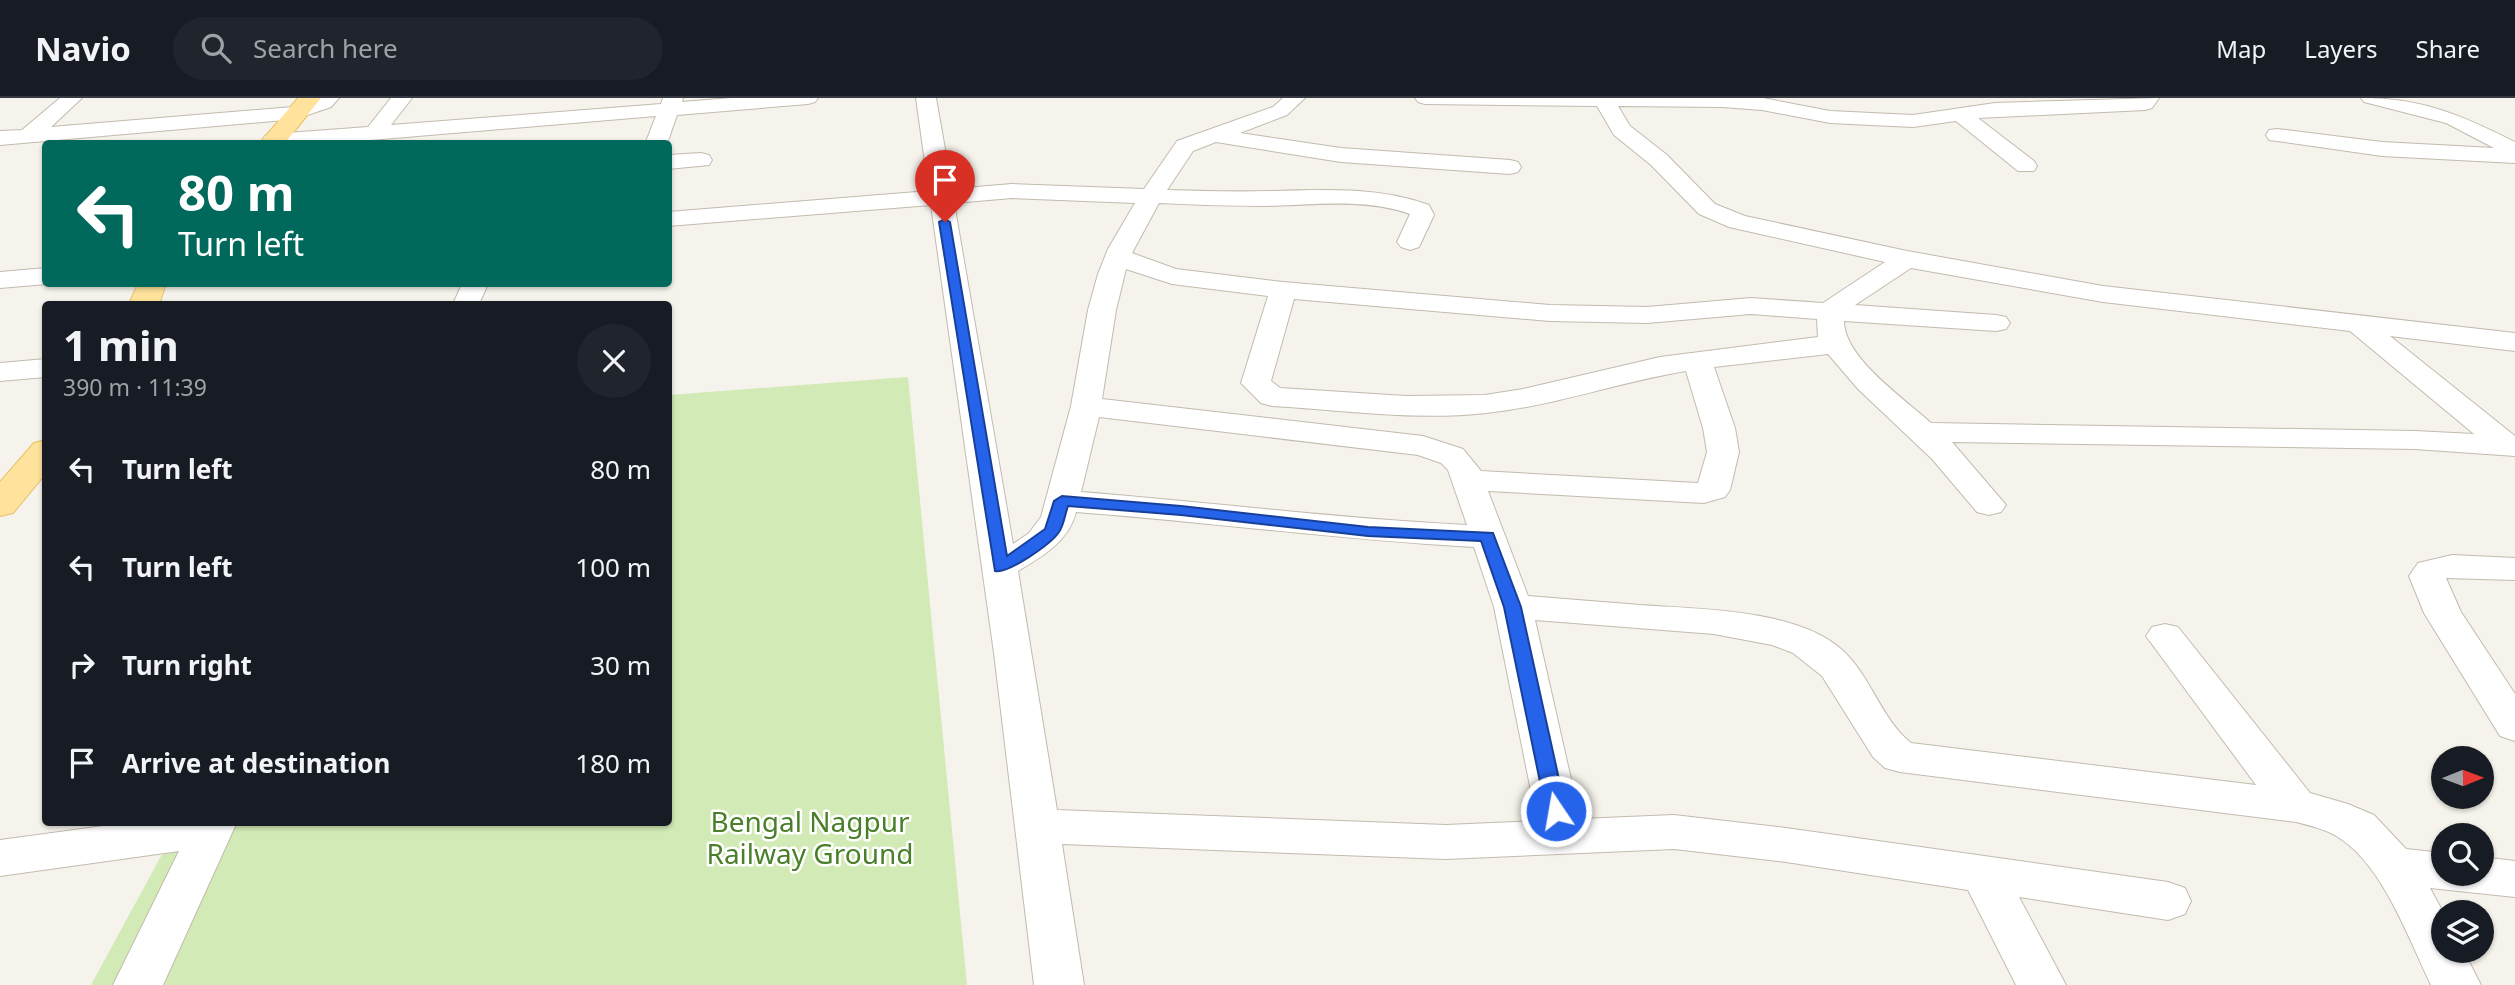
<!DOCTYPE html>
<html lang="en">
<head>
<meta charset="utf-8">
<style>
	:root { --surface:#171b24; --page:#20242c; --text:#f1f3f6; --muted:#9ea1a6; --line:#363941 }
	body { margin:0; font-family:"Noto Sans",sans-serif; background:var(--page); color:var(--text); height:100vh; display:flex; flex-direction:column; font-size:26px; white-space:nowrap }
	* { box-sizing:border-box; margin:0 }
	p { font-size:23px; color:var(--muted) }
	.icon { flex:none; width:38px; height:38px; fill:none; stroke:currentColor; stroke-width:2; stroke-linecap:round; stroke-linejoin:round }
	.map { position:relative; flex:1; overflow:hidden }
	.panel { position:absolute; left:42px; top:203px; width:630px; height:525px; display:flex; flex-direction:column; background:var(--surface); border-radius:7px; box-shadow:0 2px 5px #0004 }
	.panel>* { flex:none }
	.top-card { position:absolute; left:42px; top:42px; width:630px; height:147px; border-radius:7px; box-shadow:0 2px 5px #0004; background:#00695c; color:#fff; overflow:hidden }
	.needle { width:46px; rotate:89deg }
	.controls { position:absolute; left:2431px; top:648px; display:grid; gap:14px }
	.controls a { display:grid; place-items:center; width:63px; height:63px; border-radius:50%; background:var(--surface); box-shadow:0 2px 5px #0004; font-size:35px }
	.pin { position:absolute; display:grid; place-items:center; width:60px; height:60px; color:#fff; margin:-72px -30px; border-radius:50% 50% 50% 0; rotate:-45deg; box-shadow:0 0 7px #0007 }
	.pin .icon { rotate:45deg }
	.me { position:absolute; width:77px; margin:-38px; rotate:348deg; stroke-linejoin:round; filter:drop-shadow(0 0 5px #0008) }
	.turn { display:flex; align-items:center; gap:24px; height:147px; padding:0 21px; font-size:32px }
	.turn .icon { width:91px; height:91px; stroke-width:2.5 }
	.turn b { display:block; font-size:49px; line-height:60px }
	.round { display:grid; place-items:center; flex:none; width:74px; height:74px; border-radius:37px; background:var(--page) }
	.summary { display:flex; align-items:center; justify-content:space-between; height:119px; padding:0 21px }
	h1 { font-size:42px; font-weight:700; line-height:52px }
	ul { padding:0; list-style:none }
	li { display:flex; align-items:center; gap:21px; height:98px; padding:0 21px }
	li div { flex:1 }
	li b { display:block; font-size:26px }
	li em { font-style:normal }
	header { display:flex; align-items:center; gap:42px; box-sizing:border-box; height:98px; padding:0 35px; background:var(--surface); border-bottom:2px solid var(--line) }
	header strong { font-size:33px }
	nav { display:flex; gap:38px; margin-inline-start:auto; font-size:24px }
	.search { width:490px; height:63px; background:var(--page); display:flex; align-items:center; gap:18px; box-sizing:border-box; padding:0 24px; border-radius:38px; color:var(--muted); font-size:26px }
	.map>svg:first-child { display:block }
	.green { fill:#d2eab5 }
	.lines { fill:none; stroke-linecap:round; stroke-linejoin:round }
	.minor-casing { stroke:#c2bbae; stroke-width:2 }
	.major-casing { stroke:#e6c16a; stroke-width:2 }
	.minor { fill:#fff; fill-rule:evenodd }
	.major { fill:#ffe39c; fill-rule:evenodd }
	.route { fill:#2563eb; stroke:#184099; stroke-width:2 }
	.labels { text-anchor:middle; stroke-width:5; stroke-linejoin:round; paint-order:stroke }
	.near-park-label { font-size:28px; fill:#4a7f2a; stroke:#fff }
</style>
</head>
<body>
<header>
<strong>Navio</strong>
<div class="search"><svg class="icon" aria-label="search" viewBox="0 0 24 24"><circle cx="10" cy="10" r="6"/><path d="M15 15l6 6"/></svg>Search here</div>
<nav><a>Map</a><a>Layers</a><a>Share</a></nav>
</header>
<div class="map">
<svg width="2515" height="887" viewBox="0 0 2515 887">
	<rect width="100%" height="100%" fill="#f6f3ec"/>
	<!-- green -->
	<path class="green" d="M908,279L967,887H91L179,725L668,724L669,297Z"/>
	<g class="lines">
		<defs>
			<path id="minor" d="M60,0H82L51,29L293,9L317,0H339L331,9L296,21L0,47V33L22,32Z
				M391,0H412L391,27L661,6L663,0H683L682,4L731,0H818L815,4L808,6L677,17L667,46H645L656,18L323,46H264L262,43L265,38L273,36L368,29Z
				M916,0H936L952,91L1012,86L1144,91L1177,43L1273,9L1283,0H1305L1287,17L1240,35L1341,50L1510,62L1518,64L1521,69L1518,74L1510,76L1341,64L1216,44L1193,53L1167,92C1201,93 1235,94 1269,93C1323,92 1377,88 1429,107L1434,117L1419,149L1410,152L1401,149L1397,144L1410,116C1365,100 1313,107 1266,108C1230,108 1195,107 1159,105L1132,155L1176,171L1283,184L1550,207L1647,209L1751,200L1823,205L1885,164L1729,129L1699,116L1651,67L1614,37L1597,8L1425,6L1418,4L1415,0H1763L1830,13L1913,17L1995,5L2159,0L2152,10L2145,12L1978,20L2034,63L2037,68L2034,73H2018L1956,23L1913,29L1830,25L1762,12L1722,9L1618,8L1630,28L1667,57L1715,106L1745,118L1907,153L2103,188L2515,235V253L2390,238L2515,338V358L2415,351L1952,344L2006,407L2001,414L1989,417L1977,414L1932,361L1858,291L1828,256L1714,269L1735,330L1739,354L1730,392L1725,399L1704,405L1488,393L1528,498C1565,501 1602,504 1640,507C1698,511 1795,511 1841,551C1871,577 1880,620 1911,645L2256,687L2146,538L2152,529L2165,526L2178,529L2310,695L2348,706L2374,717L2406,751L2443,755V775H2482V759L2515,763V799C2486,796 2458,793 2430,790L2443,814V852H2463L2481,887H2431C2409,842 2384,770 2341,741C2328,732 2312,728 2296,724L1900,674L1885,670L1873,659L1822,578L1793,555L1772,547L1714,536L1535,522L1580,721L1674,717L1786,730L2168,784L2185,790L2191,803L2185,816L2168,822L2019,799L2066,887H2016L1968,792L1786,764L1674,751L1446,761L1062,746L1084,887H1034L994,555L931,107L668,128V114L929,93ZM1012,100L1135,105L1108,151L1098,176L1088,212L1071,308L1041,419L1029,435L1013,446L954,105ZM1911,170L2103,204L2350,233L2474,336L2415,333L1931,325C1905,301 1844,260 1844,223L1996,233L2006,231L2010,225L2006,219L1996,217L1855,207ZM1126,171L1172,186L1268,198L1241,285L1261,305L1272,308C1343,312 1415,323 1486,315C1554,308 1619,284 1686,273L1703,330L1707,354L1698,385L1481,373L1463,351L1423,338L1102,301L1116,212ZM1294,201L1550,223L1647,225L1751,216L1817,221L1818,239L1660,259L1523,291L1485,297L1406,298L1280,290L1271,283ZM1099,319L1418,357L1441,365L1448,372L1467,427C1338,421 1210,404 1081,394ZM1076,414C1209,424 1341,442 1474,449L1494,509L1537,723L1446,727L1057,712L1018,473C1042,459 1069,443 1076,414Z
				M2361,0C2423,0 2461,17 2515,44V65L2382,58L2277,43L2269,42L2266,37L2269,32L2277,31L2382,44L2494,50L2446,25L2364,4Z
				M701,55L709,57L712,62L709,67L668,71V57Z
				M46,170L47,186L0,190V174Z
				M462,186H488L479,206H453Z
				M46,261V279L0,283V265Z
				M2452,457L2515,460V482L2446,480L2461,514L2515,596V643L2500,638L2424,515L2409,478L2418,465Z
				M133,724H237L163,887H113L179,753L0,778V742Z"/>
			<path id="major" d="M298,0H321L284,46H259Z
				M138,186H166L159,206H129Z
				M46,342V375L13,415L0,418V384L34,345Z"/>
		</defs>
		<!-- minor casing -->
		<use href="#minor" class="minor-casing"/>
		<!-- major casing -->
		<use href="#major" class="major-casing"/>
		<!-- minor -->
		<use href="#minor" class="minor"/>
		<!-- major -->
		<use href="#major" class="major"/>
	</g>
	<!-- route -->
	<path class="route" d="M945,121L950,124L1007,458L1045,431L1054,403L1062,398L1181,408L1368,429L1493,435L1521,509L1566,713L1564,718L1556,720L1549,718L1546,713L1504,509L1481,443L1368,438L1181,417L1068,408C1065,416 1064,427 1059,434C1051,446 1008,476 995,473L939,124Z"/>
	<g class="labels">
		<!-- near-park labels -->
		<g class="near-park-label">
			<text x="810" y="734">Bengal Nagpur<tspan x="810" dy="32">Railway Ground</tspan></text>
		</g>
	</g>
</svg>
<div class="controls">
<a><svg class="needle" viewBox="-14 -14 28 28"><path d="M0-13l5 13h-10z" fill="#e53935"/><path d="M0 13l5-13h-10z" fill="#9ea1a6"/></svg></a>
<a><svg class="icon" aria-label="search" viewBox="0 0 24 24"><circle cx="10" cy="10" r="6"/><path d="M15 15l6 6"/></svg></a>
<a><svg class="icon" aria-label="layers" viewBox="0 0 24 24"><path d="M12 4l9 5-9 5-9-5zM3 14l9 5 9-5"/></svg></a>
</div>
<div class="pin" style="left:945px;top:124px;background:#d93025"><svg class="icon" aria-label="arrive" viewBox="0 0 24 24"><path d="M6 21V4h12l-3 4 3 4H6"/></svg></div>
<svg class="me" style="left:1556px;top:713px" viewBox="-20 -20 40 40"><circle r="17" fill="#2563eb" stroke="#fff" stroke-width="3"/><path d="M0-11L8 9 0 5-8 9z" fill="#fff"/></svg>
<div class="top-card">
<div class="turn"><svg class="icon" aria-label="left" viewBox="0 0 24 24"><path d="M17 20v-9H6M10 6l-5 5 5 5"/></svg><div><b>80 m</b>Turn left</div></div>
</div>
<section class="panel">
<div class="summary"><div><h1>1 min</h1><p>390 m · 11:39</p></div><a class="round"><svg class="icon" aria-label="close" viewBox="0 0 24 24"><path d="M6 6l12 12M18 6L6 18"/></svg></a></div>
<ul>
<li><svg class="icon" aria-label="left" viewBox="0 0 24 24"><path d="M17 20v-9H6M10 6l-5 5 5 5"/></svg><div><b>Turn left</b></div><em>80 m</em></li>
<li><svg class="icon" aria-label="left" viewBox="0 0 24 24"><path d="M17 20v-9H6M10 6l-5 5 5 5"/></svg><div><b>Turn left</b></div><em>100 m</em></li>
<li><svg class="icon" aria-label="right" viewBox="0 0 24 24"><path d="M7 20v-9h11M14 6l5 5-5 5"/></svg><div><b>Turn right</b></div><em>30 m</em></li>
<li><svg class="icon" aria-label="arrive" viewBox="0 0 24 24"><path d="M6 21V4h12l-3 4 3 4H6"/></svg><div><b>Arrive at destination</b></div><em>180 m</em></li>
</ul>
</section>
</div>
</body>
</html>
